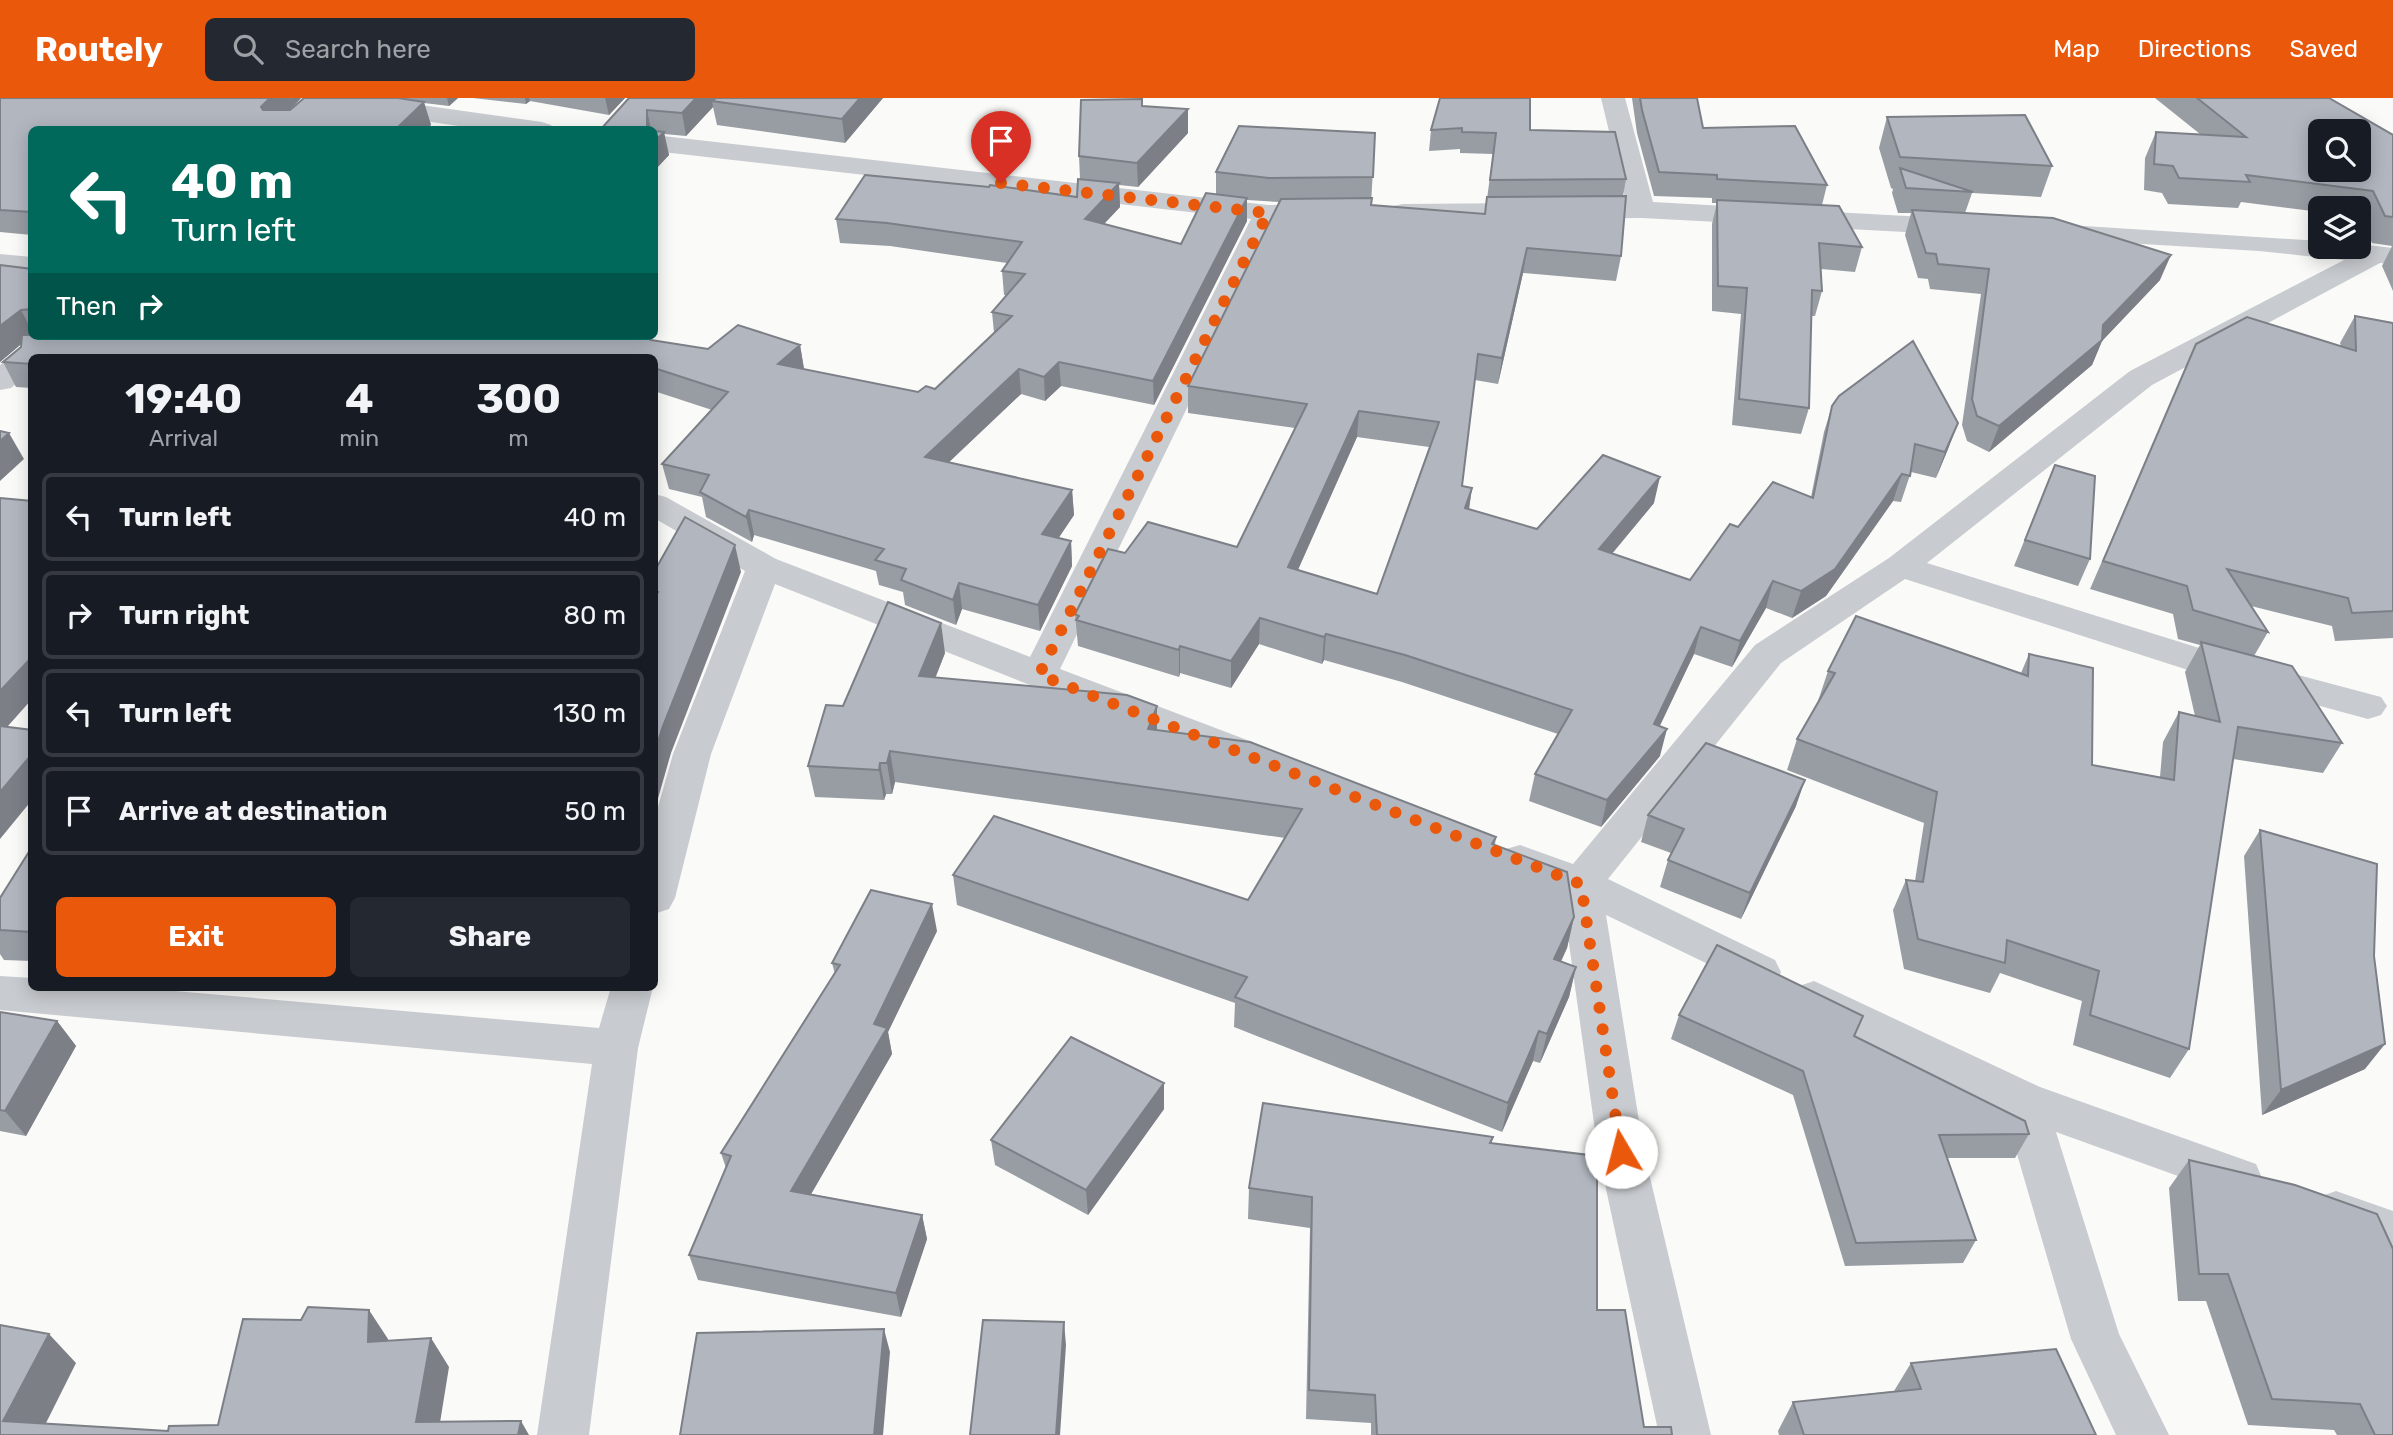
<!DOCTYPE html>
<html lang="en">
<head>
<meta charset="utf-8">
<style>
	:root { --surface:#171b24; --page:#242831; --text:#f1f3f6; --muted:#9ea1a6; --line:#363941; --accent:#ea580c }
	body { margin:0; font-family:Rubik,sans-serif; background:var(--page); color:var(--text); height:100vh; display:flex; flex-direction:column; font-size:26px; white-space:nowrap }
	* { box-sizing:border-box; margin:0 }
	p { font-size:23px; color:var(--muted) }
	.icon { flex:none; width:38px; height:38px; fill:none; stroke:currentColor; stroke-width:2; stroke-linecap:round; stroke-linejoin:round }
	.map { position:relative; flex:1; overflow:hidden }
	.details { position:absolute; left:28px; top:256px; width:630px; height:637px; display:flex; flex-direction:column; background:var(--surface); border-radius:10px; box-shadow:0 4px 18px #0003 }
	.details>* { flex:none }
	.guide { position:absolute; left:28px; top:28px; width:630px; height:214px; border-radius:10px; box-shadow:0 4px 18px #0003; background:#00695c; color:#fff; overflow:hidden }
	.fabs { position:absolute; left:2308px; top:21px; display:grid; gap:14px }
	.fabs a { display:grid; place-items:center; width:63px; height:63px; border-radius:10px; background:var(--surface); box-shadow:0 4px 18px #0003; font-size:35px }
	.pin { position:absolute; display:grid; place-items:center; width:60px; height:60px; color:#fff; margin:-72px -30px; border-radius:50% 50% 50% 0; rotate:-45deg; box-shadow:0 0 7px #0007 }
	.pin .icon { rotate:45deg }
	.me { position:absolute; width:77px; margin:-38px; rotate:352deg; stroke-linejoin:round; filter:drop-shadow(0 0 5px #0008) }
	.turn { display:flex; align-items:center; gap:24px; height:147px; padding:0 28px; font-size:32px }
	.turn .icon { width:91px; height:91px; stroke-width:2.5 }
	.turn b { display:block; font-size:49px; line-height:60px }
	.then { display:flex; align-items:center; height:66px; padding:0 28px; background:#0003; gap:14px; font-size:26px }
	.eta { display:flex; justify-content:space-evenly; align-items:center; height:119px; text-align:center }
	.eta b { font-size:42px; font-weight:700; line-height:49px }
	.action { display:flex; gap:14px; margin-top:auto; padding:14px 28px }
	.action a { flex:1; height:80px; border-radius:10px; background:var(--accent); color:#fff; font-size:28px; font-weight:700; line-height:80px; text-align:center }
	.action a+a { background:var(--page); color:var(--text) }
	ul { padding:0; list-style:none }
	li { display:flex; align-items:center; gap:21px; height:88px; margin:0 14px 10px; padding:0 14px; border:4px solid var(--line); border-radius:10px }
	li div { flex:1 }
	li b { display:block; font-size:26px }
	li em { font-style:normal }
	header { display:flex; align-items:center; gap:42px; box-sizing:border-box; height:98px; padding:0 35px; background:var(--accent); color:#fff }
	header strong { font-size:33px }
	nav { display:flex; gap:38px; margin-inline-start:auto; font-size:24px }
	.search { width:490px; height:63px; background:var(--page); display:flex; align-items:center; gap:18px; box-sizing:border-box; padding:0 24px; border-radius:10px; color:var(--muted); font-size:26px }
	.map>svg:first-child { display:block }
	.lines { fill:none; stroke-linecap:round; stroke-linejoin:round }
	.minor { fill:#c8cbcf; fill-rule:evenodd }
	.wall { fill:#989da4; fill-rule:evenodd }
	.shaded-wall { fill:#7c7f86 }
	.building { fill:#b1b6bf; stroke:#7c7f86; stroke-width:2; fill-rule:evenodd }
	.route { stroke:#ea580c; stroke-width:12; stroke-dasharray:0 21.6 }
</style>
</head>
<body>
<header>
<strong>Routely</strong>
<div class="search"><svg class="icon" aria-label="search" viewBox="0 0 24 24"><circle cx="10" cy="10" r="6"/><path d="M15 15l6 6"/></svg>Search here</div>
<nav><a>Map</a><a>Directions</a><a>Saved</a></nav>
</header>
<div class="map">
<svg width="2393" height="1337" viewBox="0 0 2393 1337">
	<rect width="100%" height="100%" fill="#fafaf8"/>
	<g class="lines">
		<!-- minor -->
		<path class="minor" d="M306,0H371L542,24L551,27L554,32H485L318,7L309,5Z
			M1601,0H1625L1653,104L1961,121L1971,123L1975,129L1971,135L1961,137L1642,120L1403,122L1393,120L1389,114L1393,108L1403,106L1626,104Z
			M654,37L1268,107L1325,106L1335,108L1339,114L1335,120L1278,123L1060,571L1255,645L1260,655L1255,665L1241,669L1227,665L775,486L711,656L675,800L669,811L654,816V723L673,656L745,473L654,420V396L666,399L776,461L1030,559L1251,121L654,53Z
			M2053,126L2320,143V149H2359V146L2393,150V166L2380,165L2152,287L1927,465L2212,554L2381,599L2387,608L2381,617L2368,621L2191,573L1905,481L1781,565L1608,781L1775,862L1781,874L1775,886L1760,891L1606,817L1644,1054L1711,1337H1659L1598,1054L1562,795L1506,773L1500,762L1506,751L1520,747L1573,766L1755,547L1889,460L2130,273L2344,162L2259,153L2043,140L2039,134L2043,128Z
			M0,156L32,159V176L0,172Z
			M35,238H68L46,259H32V272L11,290L0,292V267Z
			M0,878L32,880V889H129L599,930L611,889H653L638,950L589,1337H537L592,966L0,912Z
			M1814,883L2040,989L2256,1066L2262,1080L2256,1094L2239,1100L2056,1034L2119,1236L2169,1337H2116L2071,1241L2005,1015L1799,912L1792,900L1799,888Z
			M2336,1093L2393,1113V1155L2319,1129L2312,1114L2319,1099Z"/>
	</g>
	<!-- wall -->
	<path class="wall" d="M0,0H301L290,12L304,0H458L449,8L424,5L431,27L32,32V137L0,134Z
		M473,0H625L609,17L530,3L526,6Z
		M629,0H883L845,45L717,27L713,9L686,38L664,36L669,57L654,73V32H600Z
		M1440,0L1530,32L1626,81L1623,98L1621,158L1616,183L1523,175L1498,286L1475,282L1462,388L1472,390L1469,411L1537,431L1654,405L1612,456L1690,482L1738,429L1811,399L1824,334L1832,308L1958,325L1948,351L1936,380L1911,374L1901,404L1893,403L1826,498L1792,520L1766,510L1732,569L1694,556L1659,628L1660,658L1601,729L1529,703L1535,676L1558,636L1402,584L1324,562L1322,566L1259,546L1231,590L1180,575L1179,579L1078,548L1075,516L1125,455L1237,449L1295,330L1188,315V288L1279,104L1247,102V123L1154,307L1061,288L1045,303L1021,296L949,364L1072,392L1074,417L1058,440L1071,443L1072,468L1040,533L962,511L956,527L905,507L903,494L879,487L876,473L754,437L752,444L706,419L702,399L669,391L662,366L712,312L654,293V259H32V290L16,289L3,264L21,249V246L0,264L32,171V238L651,242L708,251L800,247L804,271L918,294L935,291L994,235L992,214L1007,197H1004L1002,173L1007,165L890,148L840,145L836,121L1077,99L1080,81L1079,58L1142,8L1188,11V35L1138,89L1119,87L1120,109L1104,126L1181,146L1216,96V74L1375,35L1371,107L1485,116L1493,56L1460,55V51L1429,53L1431,32ZM1357,339L1429,349L1377,496L1298,472Z
		M1632,0H1697L1703,30L1827,87L1822,107L1862,149L1855,174L1821,171L1822,193L1815,218H1811L1809,310L1801,336L1732,327L1741,216L1712,213V126L1717,105H1712V100L1654,98L1637,35Z
		M2155,0H2329L2393,37V193L2382,168L2392,148L2372,145L2360,119H2359V110H2320V114L2241,104L2238,110L2168,106L2162,95L2144,92L2145,60L2156,34L2200,36Z
		M1887,19L2052,68L2041,99L1972,95L1965,115L2160,182L2102,243L2092,267L1989,354L1967,343L1962,327L1981,196L1930,191L1928,181L1918,180L1905,137L1911,115H1898L1892,95L1893,91L1891,90L1879,50Z
		M2355,218L2393,225V540L2335,543L2332,528L2251,508L2268,534L2254,558L2342,645L2323,675L2233,661L2189,951L2170,980L2073,947L2082,903L2000,875L1990,895L1904,871L1893,812L1906,782L1915,783L1924,725L1787,672L1797,641L1819,603H1818L1828,573L2021,575L2029,556L2092,667L2160,679L2163,644L2179,614L2195,618L2185,574L2200,547L2178,541L2173,516L2090,491L2196,246L2341,248L2340,245Z
		M2055,367L2090,461L2078,488L2014,468Z
		M945,555L935,580L1157,608V632L1496,739L1495,747L1574,819L1567,850L1561,864L1576,869L1569,899L1540,965L1533,963L1502,1034L1234,929L1235,905L957,807L953,777L1248,802L1285,740L895,684L892,696H886L884,702L815,699L808,668Z
		M1796,708L1741,821L1660,789L1668,762L1671,755L1641,744L1648,717Z
		M2260,732L2365,971L2262,1017L2244,758Z
		M32,749V863L4,862L0,856V800Z
		M937,833L888,934L892,956L811,1096L922,1117L927,1141L901,1219L698,1182L689,1157L726,1070L721,1055L835,876L832,865Z
		M541,889H608L606,893Z
		M0,914L57,923L76,948L26,1038L0,1033Z
		M1679,917L1854,938L2029,1036L2015,1060H1947L1976,1142L1963,1165L1845,1168L1793,997L1671,941Z
		M1164,985V1011L1088,1117L995,1067L991,1042Z
		M1493,1039L1491,1045L1597,1212L1644,1329L1672,1337H1371V1325L1306,1321L1310,1130L1248,1121L1249,1090Z
		M2189,1062L2393,1337H2337L2334,1332L2248,1327L2206,1203H2178L2169,1090Z
		M1911,1265L2096,1337H1779L1778,1333L1793,1304L1894,1293Z"/>
	<!-- shaded-wall -->
	<path class="shaded-wall" d="M270,0H301L270,32L261,9Z
		M447,0H458L449,8Z
		M525,0H529L530,3L526,6Z
		M605,0H625L609,17Z
		M696,0H721L712,3L713,9L686,38L682,15Z
		M860,0H883L845,45L842,21Z
		M424,4L431,27L426,32H395Z
		M1188,11V35L1138,89L1137,65Z
		M647,12L651,32H647Z
		M664,34L669,57L654,73V44Z
		M1119,85L1120,109L1086,145L1085,121Z
		M1247,100V123L1154,307L1153,283Z
		M1527,150L1523,175L1498,286L1502,260Z
		M2171,157L2160,182L2102,243L2092,267L1989,354L1999,328L2103,227Z
		M21,212L32,233V237L0,264V228Z
		M800,247L804,271L778,266Z
		M1059,264L1061,288L1045,303L1044,279Z
		M1019,271L1021,296L928,384L925,359Z
		M1359,313L1357,339L1287,496L1288,469Z
		M1958,325L1948,351L1936,380L1945,354Z
		M9,335L24,361L0,383V343Z
		M1902,376L1893,403L1826,498L1792,520L1801,493Z
		M1660,379L1654,405L1593,478L1599,451Z
		M1472,390L1468,417L1465,410Z
		M1072,392L1074,417L1044,462L1042,436Z
		M749,412L754,437L752,444L746,419Z
		M1071,443L1072,468L1040,533L1038,507Z
		M735,447L741,474L671,655L655,711L654,656L663,628Z
		M1773,483L1766,510L1732,569L1740,543Z
		M959,485L962,511L956,527L953,502Z
		M1260,520L1259,546L1231,590V563Z
		M941,525L945,555L924,609L919,578Z
		M1701,529L1694,556L1648,653L1654,626Z
		M1326,536L1324,562L1322,566L1324,539Z
		M1180,548V575L1179,579V552Z
		M32,559V601L0,637V593Z
		M1157,608V639L1148,631Z
		M1667,631L1660,658L1601,729L1607,702Z
		M890,653L895,684L892,696L887,665Z
		M32,656V702L0,741V694Z
		M880,665L886,696L884,702L879,672Z
		M1805,682L1796,708L1741,821L1750,795Z
		M932,806L937,833L888,934L892,956L799,1117L791,1093Z
		M1574,819L1567,850L1547,891L1554,861Z
		M1576,869L1569,899L1540,965L1547,936Z
		M57,923L76,948L26,1038L5,1013Z
		M1539,933L1533,963L1502,1034L1508,1005Z
		M2385,946L2365,971L2262,1017L2281,992Z
		M1164,985V1011L1088,1117L1086,1092Z
		M922,1117L927,1141L901,1219L896,1195Z
		M369,1212L388,1241V1272L368,1244Z
		M1064,1224L1066,1247L1060,1337H1056Z
		M884,1231L890,1254L883,1337H874Z
		M49,1236L76,1265L40,1337L3,1323Z
		M431,1240L449,1269L438,1337L416,1324Z
		M521,1323L529,1337H518Z"/>
	<!-- building -->
	<path class="building" d="M0,0H270L261,9L263,12H290L304,0H398L424,4L395,32H32V114L0,112Z
		M629,0H696L682,15L647,12V32H600Z
		M716,0H860L842,21L712,3Z
		M1440,0H1530V32L1615,34L1626,81L1490,82L1496,35L1462,34V30L1431,32Z
		M1640,0H1697L1703,30L1795,28L1827,87L1717,81V77L1659,74L1642,12Z
		M2197,0H2329L2393,37V119L2385,118L2373,93L2246,77L2250,84L2179,80L2173,68L2154,66L2156,34L2246,39ZM2320,33H2359V72H2320Z
		M1142,1V8L1188,11L1137,65L1079,58L1081,2Z
		M2025,17L2052,68L1900,59L1887,19Z
		M1239,28L1375,35L1373,79L1269,80L1216,74Z
		M654,33L664,34L654,44Z
		M1900,70L1973,94L1906,90Z
		M865,77L989,89L990,87L1077,99L1078,81L1119,85L1085,121L1181,146L1206,95L1247,100L1153,283L1059,264L1044,279L1019,271L925,359L1072,392L1042,436L1071,443L1038,507L959,485L953,502L901,482L906,471L875,462L884,451L749,412L746,419L700,394L709,377L662,366L728,294L654,270V259H32V266L3,264L21,249L22,237H32V238H642L651,242L708,251L738,227L800,247L778,266L918,294L926,288L935,291L1012,218L992,214L1025,176L1002,173L1022,144L887,125L836,121Z
		M1626,98L1621,158L1527,150L1502,260L1478,256L1462,388L1472,390L1465,410L1537,431L1603,357L1660,379L1599,451L1690,482L1730,426L1738,429L1773,384L1813,400L1832,308L1839,298L1913,243L1958,325L1945,354L1915,346L1910,378L1902,376L1835,471L1801,493L1773,483L1740,543L1701,529L1654,626L1667,631L1607,702L1535,676L1572,612L1405,557L1326,536L1324,539L1260,520L1231,563L1180,548L1179,552L1076,522L1079,518L1075,516L1108,451L1125,455L1148,424L1237,449L1307,306L1188,288L1281,101L1372,100L1371,107L1485,116L1487,99ZM1359,313L1439,324L1377,496L1288,469Z
		M1717,102L1839,108L1862,149L1819,145L1822,193L1812,192L1809,310L1739,301L1747,190L1718,188Z
		M1912,112L2053,120L2171,157L2103,227L2102,242L1999,328L1977,318L1972,301L1989,171L1938,166L1936,156L1926,155Z
		M0,167L32,171V211L21,212L0,228Z
		M2355,218L2393,225V513L2352,515L2348,500L2227,471L2268,534L2193,512L2187,488L2103,463L2196,246L2247,219L2356,253Z
		M0,333L9,335L0,343Z
		M2055,367L2095,378L2090,461L2025,442Z
		M0,400L32,403V559L0,593Z
		M685,419L735,447L663,628L654,656V501L658,494L654,492V474Z
		M888,504L941,525L919,578L1127,597L1157,608L1148,631L1250,644L1496,739L1492,746L1567,774L1574,819L1554,861L1576,869L1547,936L1539,933L1508,1005L1235,899L1247,879L953,777L994,718L1248,802L1302,711L890,653L887,665H880L879,672L808,668L826,607L843,608Z
		M1856,518L2028,578L2029,556L2093,570L2092,667L2174,682L2179,614L2220,624L2201,544L2292,568L2342,645L2238,629L2189,951L2090,917L2099,873L2007,842L2005,865L1918,841L1906,782L1923,784L1937,694L1797,641L1835,575L1828,573Z
		M0,628L32,632V656L0,694Z
		M1706,645L1805,682L1750,795L1668,762L1684,731L1648,717Z
		M2260,732L2377,766L2374,858L2385,946L2281,992Z
		M32,749V834L0,832V800Z
		M871,792L932,806L874,926L887,930L791,1093L922,1117L896,1195L689,1157L731,1058L721,1055L840,867L832,865Z
		M1717,847L1863,918L1854,938L2025,1023L2029,1036L1939,1037L1976,1142L1856,1145L1803,973L1679,917Z
		M0,914L57,923L5,1013L0,1012Z
		M1071,939L1164,985L1086,1092L991,1042Z
		M1263,1005L1493,1039L1490,1045L1597,1058V1212H1625L1644,1329H1671L1672,1337H1377L1375,1297L1309,1292L1312,1099L1249,1090Z
		M2189,1062L2295,1087L2377,1116L2393,1151V1337H2375L2360,1306L2272,1301L2228,1176H2199Z
		M308,1209L369,1212L368,1244L431,1240L416,1324L521,1323L518,1337H0V1227L49,1236L3,1323L168,1333L169,1328L218,1327L243,1221L301,1222Z
		M983,1222L1064,1224L1056,1337H970Z
		M884,1231L874,1337H680L697,1235Z
		M2056,1251L2096,1337H1804L1793,1304L1921,1291L1911,1265Z"/>
	<g class="lines">
		<!-- route -->
		<path class="route" d="M1001,85L1268,115L1039,577L1581,786L1621,1054"/>
	</g>
</svg>
<div class="fabs">
<a><svg class="icon" aria-label="search" viewBox="0 0 24 24"><circle cx="10" cy="10" r="6"/><path d="M15 15l6 6"/></svg></a>
<a><svg class="icon" aria-label="layers" viewBox="0 0 24 24"><path d="M12 4l9 5-9 5-9-5zM3 14l9 5 9-5"/></svg></a>
</div>
<div class="pin" style="left:1001px;top:85px;background:#d93025"><svg class="icon" aria-label="arrive" viewBox="0 0 24 24"><path d="M6 21V4h12l-3 4 3 4H6"/></svg></div>
<svg class="me" style="left:1621px;top:1054px" viewBox="-20 -20 40 40"><circle r="19" fill="#fff"/><path d="M0-13L10 11 0 6-10 11z" fill="#ea580c"/></svg>
<div class="guide">
<div class="turn"><svg class="icon" aria-label="left" viewBox="0 0 24 24"><path d="M17 20v-9H6M10 6l-5 5 5 5"/></svg><div><b>40 m</b>Turn left</div></div>
<div class="then">Then<svg class="icon" aria-label="right" viewBox="0 0 24 24"><path d="M7 20v-9h11M14 6l5 5-5 5"/></svg></div>
</div>
<section class="details">
<div class="eta">
<div><b>19:40</b><p>Arrival</p></div>
<div><b>4</b><p>min</p></div>
<div><b>300</b><p>m</p></div>
</div>
<ul>
<li><svg class="icon" aria-label="left" viewBox="0 0 24 24"><path d="M17 20v-9H6M10 6l-5 5 5 5"/></svg><div><b>Turn left</b></div><em>40 m</em></li>
<li><svg class="icon" aria-label="right" viewBox="0 0 24 24"><path d="M7 20v-9h11M14 6l5 5-5 5"/></svg><div><b>Turn right</b></div><em>80 m</em></li>
<li><svg class="icon" aria-label="left" viewBox="0 0 24 24"><path d="M17 20v-9H6M10 6l-5 5 5 5"/></svg><div><b>Turn left</b></div><em>130 m</em></li>
<li><svg class="icon" aria-label="arrive" viewBox="0 0 24 24"><path d="M6 21V4h12l-3 4 3 4H6"/></svg><div><b>Arrive at destination</b></div><em>50 m</em></li>
</ul>
<div class="action"><a>Exit</a><a>Share</a></div>
</section>
</div>
</body>
</html>
